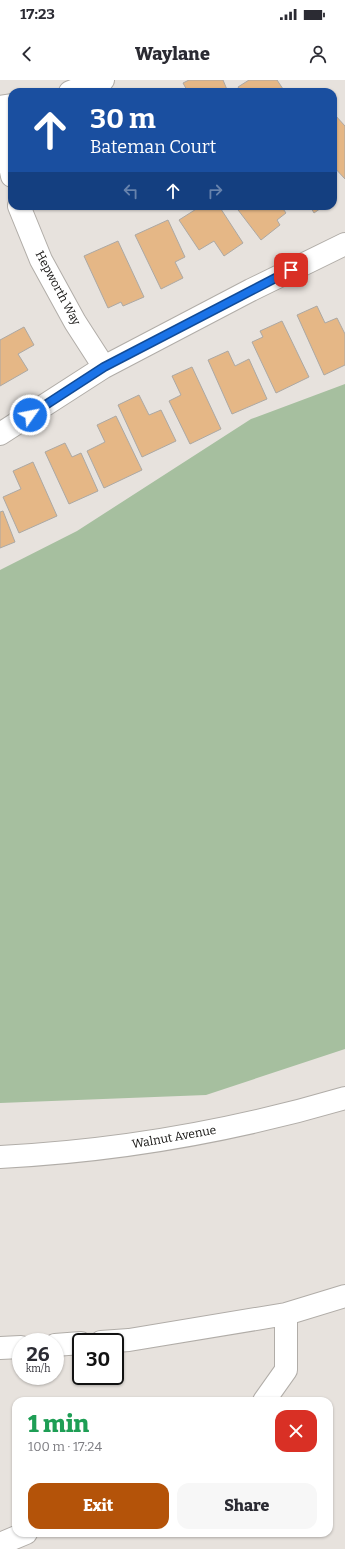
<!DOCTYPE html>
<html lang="en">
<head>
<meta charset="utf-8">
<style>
	:root { --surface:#fff; --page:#f7f7f7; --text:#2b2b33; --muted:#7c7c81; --accent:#b45309 }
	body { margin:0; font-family:Bitter,serif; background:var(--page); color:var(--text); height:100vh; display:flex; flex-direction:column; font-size:15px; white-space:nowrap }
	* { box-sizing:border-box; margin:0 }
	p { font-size:13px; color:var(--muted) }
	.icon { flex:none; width:22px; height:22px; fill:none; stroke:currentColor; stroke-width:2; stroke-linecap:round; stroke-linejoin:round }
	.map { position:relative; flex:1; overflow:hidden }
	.sheet { position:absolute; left:12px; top:1317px; width:321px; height:140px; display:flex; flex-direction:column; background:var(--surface); border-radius:12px; box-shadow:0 1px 3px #0004 }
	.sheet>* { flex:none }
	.banner { position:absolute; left:8px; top:8px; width:329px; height:122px; border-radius:12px; box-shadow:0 1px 3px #0004; background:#1a4fa0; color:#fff; overflow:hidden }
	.speed { position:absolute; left:12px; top:1253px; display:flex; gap:8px; font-size:20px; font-weight:700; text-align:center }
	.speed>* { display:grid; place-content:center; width:52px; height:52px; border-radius:50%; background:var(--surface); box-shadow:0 1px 3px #0004; line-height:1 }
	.speed small { font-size:10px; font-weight:400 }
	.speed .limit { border:2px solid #111; border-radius:6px; background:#fff; color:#111 }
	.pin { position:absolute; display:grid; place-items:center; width:34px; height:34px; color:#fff; margin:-17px; border-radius:8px; box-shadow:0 2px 6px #0006 }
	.me { position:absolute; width:44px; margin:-22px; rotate:57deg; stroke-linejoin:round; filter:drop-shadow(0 0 3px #0008) }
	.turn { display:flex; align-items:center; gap:14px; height:84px; padding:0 16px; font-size:18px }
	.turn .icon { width:52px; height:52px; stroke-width:2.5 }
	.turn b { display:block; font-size:28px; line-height:34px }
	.lanes { display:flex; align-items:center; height:38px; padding:0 16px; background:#0003; justify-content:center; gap:20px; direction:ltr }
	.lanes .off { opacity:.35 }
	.round { display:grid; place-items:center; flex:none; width:42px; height:42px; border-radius:12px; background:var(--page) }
	.headline { display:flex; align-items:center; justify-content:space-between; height:68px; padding:0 16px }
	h1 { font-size:24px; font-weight:800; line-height:30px; color:#1e9e55 }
	.primary-button { display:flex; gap:8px; margin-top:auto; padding:8px 16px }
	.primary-button a { flex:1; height:46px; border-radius:12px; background:var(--accent); color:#fff; font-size:16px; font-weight:800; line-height:46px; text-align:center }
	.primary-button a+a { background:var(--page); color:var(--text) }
	.status { display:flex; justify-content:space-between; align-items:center; height:28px; padding:0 20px; background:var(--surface); direction:ltr }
	.status svg { height:11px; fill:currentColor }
	header { display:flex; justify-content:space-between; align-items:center; height:52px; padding:0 16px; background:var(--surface); font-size:18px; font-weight:800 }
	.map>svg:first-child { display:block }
	.green { fill:#a6bf9f }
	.building { fill:#e5b786; stroke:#aca8a3 }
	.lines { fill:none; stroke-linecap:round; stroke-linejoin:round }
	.minor-casing { stroke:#b1ada8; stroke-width:24 }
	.minor { stroke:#fff; stroke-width:22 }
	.route-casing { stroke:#114b97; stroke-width:10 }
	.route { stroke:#1a73e8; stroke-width:7 }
	.labels { text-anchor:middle; stroke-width:3; stroke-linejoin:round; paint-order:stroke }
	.street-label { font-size:12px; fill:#11100e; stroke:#fff }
</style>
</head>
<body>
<div class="status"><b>17:23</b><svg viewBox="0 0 49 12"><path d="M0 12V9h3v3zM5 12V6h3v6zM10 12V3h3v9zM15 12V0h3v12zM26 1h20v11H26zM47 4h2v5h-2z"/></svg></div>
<header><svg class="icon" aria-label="back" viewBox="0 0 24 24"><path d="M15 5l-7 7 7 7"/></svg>Waylane<svg class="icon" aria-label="person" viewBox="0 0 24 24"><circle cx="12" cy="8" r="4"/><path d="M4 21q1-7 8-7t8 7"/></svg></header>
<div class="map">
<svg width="345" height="1469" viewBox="0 0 345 1469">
	<rect width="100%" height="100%" fill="#e7e2dd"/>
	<!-- green -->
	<path class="green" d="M345,304V969L206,1015L0,1023V490L77,451L251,339Z"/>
	<!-- building -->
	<path class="building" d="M189,0H223L228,12H188L183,3Z
		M249,0H277L285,12H241L238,7Z
		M335,35L345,46V99L333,86V37Z
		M201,126H219L243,163L224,176L214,161L199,170L179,140Z
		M235,126H281L286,133L277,140L280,145L261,160Z
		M310,126H324L314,133Z
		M168,140L185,177L175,182L183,198L161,209L135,155Z
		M118,161L144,217L123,226L121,222L108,228L84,176Z
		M317,226L325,243L337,238L345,254V285L324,295L297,235Z
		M282,241L309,297L276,313L252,262L263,257L260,251Z
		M24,247L34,265L18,274L28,290L0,306V260Z
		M228,271L235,286L249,279L267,319L232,334L208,280Z
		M192,287L221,349L190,364L169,321L181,315L172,296Z
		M139,315L149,335L161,330L176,361L142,377L118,325Z
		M116,336L142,390L104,408L87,371L105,362L97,345Z
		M65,363L72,377L81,373L98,411L69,424L45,372Z
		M33,382L57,436L19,453L3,417L21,409L13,391Z
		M3,431L15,462L0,468V432Z"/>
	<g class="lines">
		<defs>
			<path id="minor" d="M70,12L103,0
				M0,27L12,25
				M0,39L12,96
				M19,126L41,180L75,242L104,287
				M0,354L104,287L251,210L345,164
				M0,1077C117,1071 233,1051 345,1018
				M101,1262L129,1260L286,1234L345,1216
				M55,1265L81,1263
				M0,1268L21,1267
				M264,1321L286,1290V1234
				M0,1464L26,1453"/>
		</defs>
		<!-- minor casing -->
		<use href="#minor" class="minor-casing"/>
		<!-- minor -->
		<use href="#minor" class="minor"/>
	</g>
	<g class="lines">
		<defs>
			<path id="route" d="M30,335L104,287L291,190"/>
		</defs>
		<!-- route casing -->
		<use href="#route" class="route-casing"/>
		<!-- route -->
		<use href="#route" class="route"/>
	</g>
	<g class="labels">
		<!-- street labels -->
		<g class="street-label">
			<text transform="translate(58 208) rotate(62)" y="4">Hepworth Way</text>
			<text transform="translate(174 1057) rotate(-10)" y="4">Walnut Avenue</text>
		</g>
	</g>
</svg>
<div class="speed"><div>26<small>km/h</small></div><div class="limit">30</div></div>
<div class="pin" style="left:291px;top:190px;background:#d93025"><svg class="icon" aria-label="arrive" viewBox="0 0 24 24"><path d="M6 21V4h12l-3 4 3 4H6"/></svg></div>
<svg class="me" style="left:30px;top:335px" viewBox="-20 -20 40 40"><circle r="17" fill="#1a73e8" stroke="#fff" stroke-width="3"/><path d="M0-11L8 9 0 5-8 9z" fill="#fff"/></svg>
<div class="banner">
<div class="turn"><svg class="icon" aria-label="ahead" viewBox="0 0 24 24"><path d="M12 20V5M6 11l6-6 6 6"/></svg><div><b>30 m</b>Bateman Court</div></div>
<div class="lanes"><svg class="icon off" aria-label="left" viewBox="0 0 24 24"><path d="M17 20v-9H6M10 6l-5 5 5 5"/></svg><svg class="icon" aria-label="ahead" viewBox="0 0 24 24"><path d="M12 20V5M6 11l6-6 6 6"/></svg><svg class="icon off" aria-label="right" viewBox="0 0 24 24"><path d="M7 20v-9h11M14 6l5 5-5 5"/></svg></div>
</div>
<section class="sheet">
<div class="headline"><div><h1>1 min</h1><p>100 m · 17:24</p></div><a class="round" style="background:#d93025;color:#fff"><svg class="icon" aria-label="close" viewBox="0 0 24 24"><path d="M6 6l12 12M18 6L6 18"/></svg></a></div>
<div class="primary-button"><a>Exit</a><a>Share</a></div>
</section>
</div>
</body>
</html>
